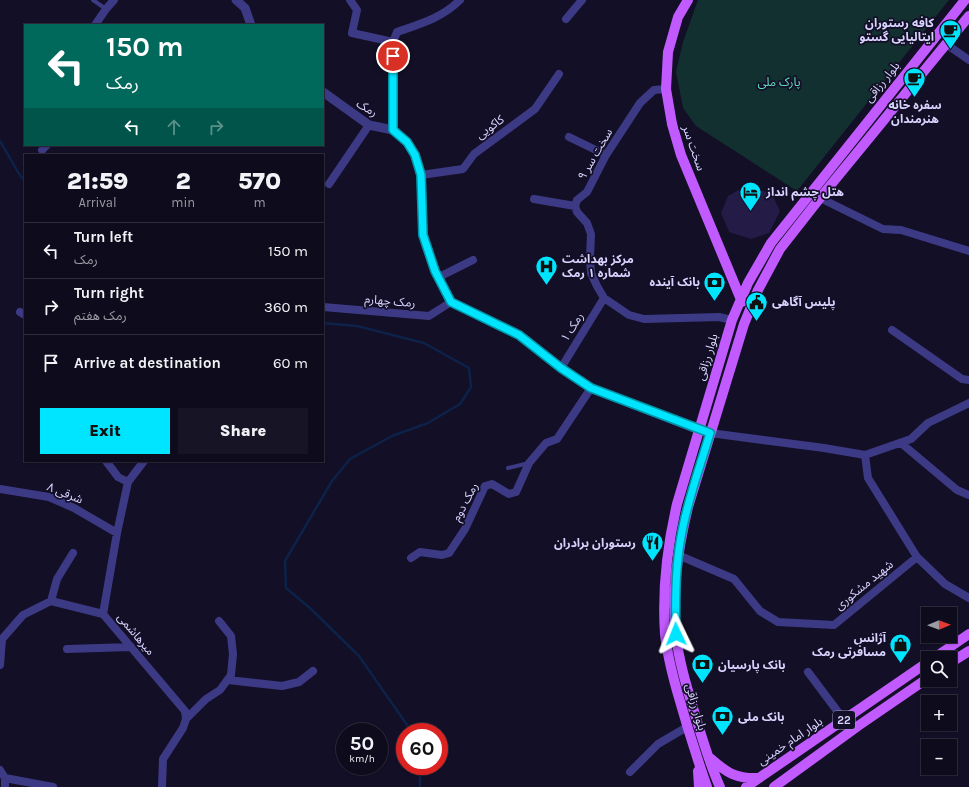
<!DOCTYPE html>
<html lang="en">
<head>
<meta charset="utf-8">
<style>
	:root { --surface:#0e0b1c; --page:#171425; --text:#f1f3f6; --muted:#9b9ba3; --line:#2e2b3b; --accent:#00e5ff }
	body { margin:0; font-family:Karla,"Noto Sans Arabic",sans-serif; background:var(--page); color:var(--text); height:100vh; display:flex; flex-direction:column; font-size:15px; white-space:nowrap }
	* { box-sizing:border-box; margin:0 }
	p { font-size:13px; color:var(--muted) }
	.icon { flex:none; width:22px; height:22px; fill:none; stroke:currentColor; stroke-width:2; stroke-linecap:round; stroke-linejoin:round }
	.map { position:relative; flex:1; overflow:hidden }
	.details { position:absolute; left:24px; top:154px; width:300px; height:308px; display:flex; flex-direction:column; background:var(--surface); border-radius:0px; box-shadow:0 1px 3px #0004,0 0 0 1px var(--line) }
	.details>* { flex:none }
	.guide { position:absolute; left:24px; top:24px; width:300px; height:122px; border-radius:0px; box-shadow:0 1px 3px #0004,0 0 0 1px var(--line); background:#00695c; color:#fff; overflow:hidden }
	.needle { width:26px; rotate:89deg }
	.buttons { position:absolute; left:921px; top:607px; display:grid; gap:8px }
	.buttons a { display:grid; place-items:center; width:36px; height:36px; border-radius:0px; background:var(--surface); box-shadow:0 1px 3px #0004,0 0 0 1px var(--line); font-size:20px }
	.speed { position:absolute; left:336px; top:723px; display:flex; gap:8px; font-size:20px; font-weight:700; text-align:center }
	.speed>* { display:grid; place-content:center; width:52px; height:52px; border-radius:50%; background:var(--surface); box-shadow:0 1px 3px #0004,0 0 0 1px var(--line); line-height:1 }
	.speed small { font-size:10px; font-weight:400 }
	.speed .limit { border:6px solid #d22; background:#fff; color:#111 }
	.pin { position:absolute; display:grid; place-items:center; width:34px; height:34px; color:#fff; margin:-17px; border:2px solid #fff; border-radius:50%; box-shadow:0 1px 4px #0007 }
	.me { position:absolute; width:44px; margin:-22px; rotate:358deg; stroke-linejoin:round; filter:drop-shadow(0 0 3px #0008) }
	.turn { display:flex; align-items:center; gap:14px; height:84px; padding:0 16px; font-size:18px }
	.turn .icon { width:52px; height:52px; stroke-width:2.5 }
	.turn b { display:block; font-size:28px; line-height:34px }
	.lanes { display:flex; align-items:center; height:38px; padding:0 16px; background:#0003; justify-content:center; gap:20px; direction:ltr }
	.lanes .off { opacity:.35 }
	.eta { display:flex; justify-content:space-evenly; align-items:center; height:68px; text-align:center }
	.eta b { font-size:24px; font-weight:800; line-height:28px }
	.action { display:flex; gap:8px; margin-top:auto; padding:8px 16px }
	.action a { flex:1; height:46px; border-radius:0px; background:var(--accent); color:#111; font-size:16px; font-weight:800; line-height:46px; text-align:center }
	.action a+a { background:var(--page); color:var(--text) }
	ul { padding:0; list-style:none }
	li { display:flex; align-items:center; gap:12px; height:56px; padding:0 16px; border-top:1px solid var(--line) }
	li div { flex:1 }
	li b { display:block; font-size:15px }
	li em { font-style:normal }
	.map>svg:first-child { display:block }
	.green { fill:#12302f }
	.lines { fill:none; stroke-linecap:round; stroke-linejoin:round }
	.stream { stroke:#0c2248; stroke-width:2.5 }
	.building { fill:#241b47 }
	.service { stroke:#3d3a85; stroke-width:4 }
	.minor { stroke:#3d3a85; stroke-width:8 }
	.tertiary { stroke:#3d3a85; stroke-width:9 }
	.primary { stroke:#c25bff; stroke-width:10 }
	.route-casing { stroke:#0095a6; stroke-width:10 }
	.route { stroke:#00e5ff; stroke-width:7 }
	.labels { text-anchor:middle; stroke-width:3.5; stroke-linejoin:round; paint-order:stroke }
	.shield { fill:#130f26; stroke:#9e99be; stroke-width:1 }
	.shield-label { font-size:11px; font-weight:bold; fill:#d9d4ff }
	.poi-label { font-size:12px; font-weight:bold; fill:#d9d4ff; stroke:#130f26; text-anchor:start }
	.park-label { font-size:12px; fill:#5fe0c0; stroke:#130f26 }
	.street-label { font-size:12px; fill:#d9d4ff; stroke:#130f26 }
</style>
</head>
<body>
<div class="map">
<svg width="969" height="787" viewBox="0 0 969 787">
	<rect width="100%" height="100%" fill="#130f26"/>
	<!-- green -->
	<path class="green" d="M698,0H949L797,191L696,126L683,108L676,72L683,42Z"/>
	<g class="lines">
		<!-- stream -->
		<path class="stream" d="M0,141L18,172L25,182
			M323,323L357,326L424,343L469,368L471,387L460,404L428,423L392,436L350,459L332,481L285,561L286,588L310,608L359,656L412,732
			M420,766V787"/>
	</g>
	<!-- building -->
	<path class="building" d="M747,185L772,194L780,211L769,233L751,239L729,232L721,213L728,196Z"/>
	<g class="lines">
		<!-- service -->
		<path class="service" d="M93,0L106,9
			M508,468L529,463"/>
		<!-- minor -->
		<path class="minor" d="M350,0L357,10L352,33L393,42
			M566,19L582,0
			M95,25L106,9L114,0
			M946,44L969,60
			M666,89L654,90L640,103L606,155L587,192L577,200L575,206L577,212L587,223L591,234L590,258L591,273L597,286L604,298L629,315L644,319L719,317L732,320
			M393,130V42L397,32C420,24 442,18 460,0
			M569,137L606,155
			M42,150L47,145
			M421,175L463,169L474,154L535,109L559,74
			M329,184L369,125
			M820,198L883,229L901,230L969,251
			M534,199L575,206
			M439,277L473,260
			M323,307L429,316L451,302
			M20,312L25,315
			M892,330L962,379L969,380
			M561,368L604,298
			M710,433L824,448L865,455L911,439L928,423L969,403
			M901,443L957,490L969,495
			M865,455L868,478L917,557L945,584L969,598
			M106,461L118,477L128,482
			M144,461L128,482L117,533L103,614L185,711L186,719L183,728L163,759L162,787
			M0,489L49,497L74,508L117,533
			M678,555L734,579L760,611L778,622L834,625L917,557
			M411,558L420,552L442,555L449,553L465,529L485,486L492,484L509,494L516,492L529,463L546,443L557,439L591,388
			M51,601L57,579L73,553
			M67,649L131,647
			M0,665L2,639L23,615L51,601L103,614
			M808,672L844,720
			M228,680L282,686L299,682L313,671
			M186,719L206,699L220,690L231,675L233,654L231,636L219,621
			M0,770L5,778L53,787
			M630,772L658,744L687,727
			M5,787V778"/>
		<!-- tertiary -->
		<path class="tertiary" d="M236,0L245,8L251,25
			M323,92L369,125L393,130L407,142L415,155L421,175L423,235L435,271L451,302L519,335L561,368L591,388L699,430"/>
		<!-- primary -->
		<path class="primary" d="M688,0L678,17L668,52L666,89L672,124L681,155L742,302
			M934,658L969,634
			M950,663L969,651
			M710,758C727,773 736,779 759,778
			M698,771L699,787
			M707,787C696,755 686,723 677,691C672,673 667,653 665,634C662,590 667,547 677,504L732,320L748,283L771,243L965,0
			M720,787C710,765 703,741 696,718C688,691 679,663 676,635C671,592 678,549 688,507L744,324L758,290L780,249L820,198L969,16
			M746,787L928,662
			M774,787L858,726L928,678"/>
	</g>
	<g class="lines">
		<defs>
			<path id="route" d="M393,56V130L407,142L415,155L421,175L423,235L435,271L451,302L519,335L561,368L591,388L710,433C700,467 687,501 681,537C675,569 675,601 676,634"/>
		</defs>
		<!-- route casing -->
		<use href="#route" class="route-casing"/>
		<!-- route -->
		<use href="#route" class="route"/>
	</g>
	<!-- icons -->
	<defs>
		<symbol id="cafe-pin" viewBox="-11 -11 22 30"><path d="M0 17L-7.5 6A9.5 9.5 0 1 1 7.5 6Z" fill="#00e5ff" stroke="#130f26"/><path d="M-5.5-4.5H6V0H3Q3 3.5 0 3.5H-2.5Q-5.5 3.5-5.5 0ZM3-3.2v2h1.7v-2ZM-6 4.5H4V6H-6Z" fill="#111"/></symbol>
		<symbol id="hotel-pin" viewBox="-11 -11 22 30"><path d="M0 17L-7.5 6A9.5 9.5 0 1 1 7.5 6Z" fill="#00e5ff" stroke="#130f26"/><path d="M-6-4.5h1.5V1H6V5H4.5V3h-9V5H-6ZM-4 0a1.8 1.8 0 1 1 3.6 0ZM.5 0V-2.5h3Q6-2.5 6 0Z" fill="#111"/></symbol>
		<symbol id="hospital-pin" viewBox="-11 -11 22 30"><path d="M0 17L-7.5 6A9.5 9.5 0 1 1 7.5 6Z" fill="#00e5ff" stroke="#130f26"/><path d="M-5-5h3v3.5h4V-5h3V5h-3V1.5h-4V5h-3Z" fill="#111"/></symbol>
		<symbol id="bank-pin" viewBox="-11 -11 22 30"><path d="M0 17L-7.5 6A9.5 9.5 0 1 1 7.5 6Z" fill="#00e5ff" stroke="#130f26"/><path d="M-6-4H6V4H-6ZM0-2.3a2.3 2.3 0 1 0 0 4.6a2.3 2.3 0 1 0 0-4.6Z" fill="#111"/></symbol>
		<symbol id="civic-pin" viewBox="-11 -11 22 30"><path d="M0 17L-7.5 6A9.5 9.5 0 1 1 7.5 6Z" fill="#00e5ff" stroke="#130f26"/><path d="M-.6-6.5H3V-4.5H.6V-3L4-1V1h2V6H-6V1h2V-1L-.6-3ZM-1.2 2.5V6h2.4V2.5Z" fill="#111"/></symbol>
		<symbol id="restaurant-pin" viewBox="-11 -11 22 30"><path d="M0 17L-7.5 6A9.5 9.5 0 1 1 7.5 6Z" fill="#00e5ff" stroke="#130f26"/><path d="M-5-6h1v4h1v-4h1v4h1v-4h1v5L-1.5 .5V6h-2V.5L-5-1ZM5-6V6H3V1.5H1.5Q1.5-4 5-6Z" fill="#111"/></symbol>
		<symbol id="shop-pin" viewBox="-11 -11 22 30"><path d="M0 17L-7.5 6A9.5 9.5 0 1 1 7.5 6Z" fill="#00e5ff" stroke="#130f26"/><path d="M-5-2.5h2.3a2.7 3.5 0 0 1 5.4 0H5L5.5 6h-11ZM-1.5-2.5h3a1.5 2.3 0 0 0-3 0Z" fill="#111"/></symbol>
	</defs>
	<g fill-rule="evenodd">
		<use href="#cafe-pin" x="938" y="18" width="25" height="34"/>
		<use href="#cafe-pin" x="902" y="66" width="25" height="34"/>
		<use href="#hotel-pin" x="738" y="180" width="25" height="34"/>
		<use href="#hospital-pin" x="534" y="254" width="25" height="34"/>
		<use href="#bank-pin" x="702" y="270" width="25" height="34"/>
		<use href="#civic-pin" x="744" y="290" width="25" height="34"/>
		<use href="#restaurant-pin" x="640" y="530" width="25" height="34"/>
		<use href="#shop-pin" x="888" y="632" width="25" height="34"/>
		<use href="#bank-pin" x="690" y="652" width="25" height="34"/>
		<use href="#bank-pin" x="710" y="704" width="25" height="34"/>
	</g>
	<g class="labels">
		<!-- shield labels -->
		<rect class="shield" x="833" y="711" width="22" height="18" rx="3"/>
		<g class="shield-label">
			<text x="844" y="724">22</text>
		</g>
		<!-- poi labels -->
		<g class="poi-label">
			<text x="934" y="27" text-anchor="end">کافه رستوران<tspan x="934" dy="14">ایتالیایی گستو</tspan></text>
			<text x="915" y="109" text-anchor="middle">سفره خانه<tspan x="915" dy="14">هنرمندان</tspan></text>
			<text x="766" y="196">هتل چشم انداز</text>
			<text x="562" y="263">مرکز بهداشت<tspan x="562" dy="14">شماره ۱ رمک</tspan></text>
			<text x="700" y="286" text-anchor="end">بانک آینده</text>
			<text x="772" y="306">پلیس آگاهی</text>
			<text x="636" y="547" text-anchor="end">رستوران برادران</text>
			<text x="886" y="642" text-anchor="end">آژانس<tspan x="886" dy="14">مسافرتی رمک</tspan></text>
			<text x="718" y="669">بانک پارسیان</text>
			<text x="738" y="721">بانک ملی</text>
		</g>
		<!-- park labels -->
		<g class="park-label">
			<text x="779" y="86">پارک ملی</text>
		</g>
		<!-- street labels -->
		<g class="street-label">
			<text transform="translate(882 82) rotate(-51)" y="4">بلوار رزاقی</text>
			<text transform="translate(367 108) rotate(31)" y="4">رمک</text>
			<text transform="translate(490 127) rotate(-36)" y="4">کاکویی</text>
			<text transform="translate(694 148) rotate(71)" y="4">سخت سر</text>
			<text transform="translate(595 154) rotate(-60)" y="4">سخت سر ۹</text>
			<text transform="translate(390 301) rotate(5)" y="4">رمک چهارم</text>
			<text transform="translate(572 327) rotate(-58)" y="4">رمک ۱</text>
			<text transform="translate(707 357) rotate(-73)" y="4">بلوار رزاقی</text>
			<text transform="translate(65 493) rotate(22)" y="4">شرقی ۸</text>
			<text transform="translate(465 502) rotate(-62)" y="4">رمک دوم</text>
			<text transform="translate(864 585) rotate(-39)" y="4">شهید مشکوری</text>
			<text transform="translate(136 634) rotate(50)" y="4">میرهاشمی</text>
			<text transform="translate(696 707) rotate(74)" y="4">بلوار رزاقی</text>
			<text transform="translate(790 741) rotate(-34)" y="4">بلوار امام خمینی</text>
		</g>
	</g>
</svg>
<div class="buttons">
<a><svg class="needle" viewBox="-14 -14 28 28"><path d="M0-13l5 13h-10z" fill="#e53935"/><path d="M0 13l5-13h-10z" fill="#9b9ba3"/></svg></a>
<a><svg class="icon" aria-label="search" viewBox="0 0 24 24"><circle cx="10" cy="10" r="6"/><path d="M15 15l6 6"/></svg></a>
<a>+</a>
<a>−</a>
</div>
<div class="speed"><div>50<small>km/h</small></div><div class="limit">60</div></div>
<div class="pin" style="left:393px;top:56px;background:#d93025"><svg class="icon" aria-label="arrive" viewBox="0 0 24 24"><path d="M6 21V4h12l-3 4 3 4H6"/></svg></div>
<svg class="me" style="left:676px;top:634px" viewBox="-20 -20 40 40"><path d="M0-17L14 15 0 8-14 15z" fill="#00e5ff" stroke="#fff" stroke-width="4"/></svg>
<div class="guide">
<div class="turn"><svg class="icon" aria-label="left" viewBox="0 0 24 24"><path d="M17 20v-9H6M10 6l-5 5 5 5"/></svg><div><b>150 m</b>رمک</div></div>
<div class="lanes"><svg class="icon" aria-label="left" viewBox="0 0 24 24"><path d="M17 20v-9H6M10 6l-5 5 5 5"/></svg><svg class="icon off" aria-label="ahead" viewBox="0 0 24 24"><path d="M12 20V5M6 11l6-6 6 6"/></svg><svg class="icon off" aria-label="right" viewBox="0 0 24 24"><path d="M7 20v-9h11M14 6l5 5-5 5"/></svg></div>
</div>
<section class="details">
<div class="eta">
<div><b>21:59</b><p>Arrival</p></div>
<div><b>2</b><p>min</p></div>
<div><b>570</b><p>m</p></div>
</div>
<ul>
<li><svg class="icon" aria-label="left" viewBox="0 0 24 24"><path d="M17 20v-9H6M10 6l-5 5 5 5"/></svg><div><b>Turn left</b><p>رمک</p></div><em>150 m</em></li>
<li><svg class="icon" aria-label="right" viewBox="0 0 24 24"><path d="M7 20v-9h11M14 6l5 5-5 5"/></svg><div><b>Turn right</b><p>رمک هفتم</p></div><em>360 m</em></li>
<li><svg class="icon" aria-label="arrive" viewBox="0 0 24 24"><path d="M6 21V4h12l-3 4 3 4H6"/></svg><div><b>Arrive at destination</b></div><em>60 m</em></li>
</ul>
<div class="action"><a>Exit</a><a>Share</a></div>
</section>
</div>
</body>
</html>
